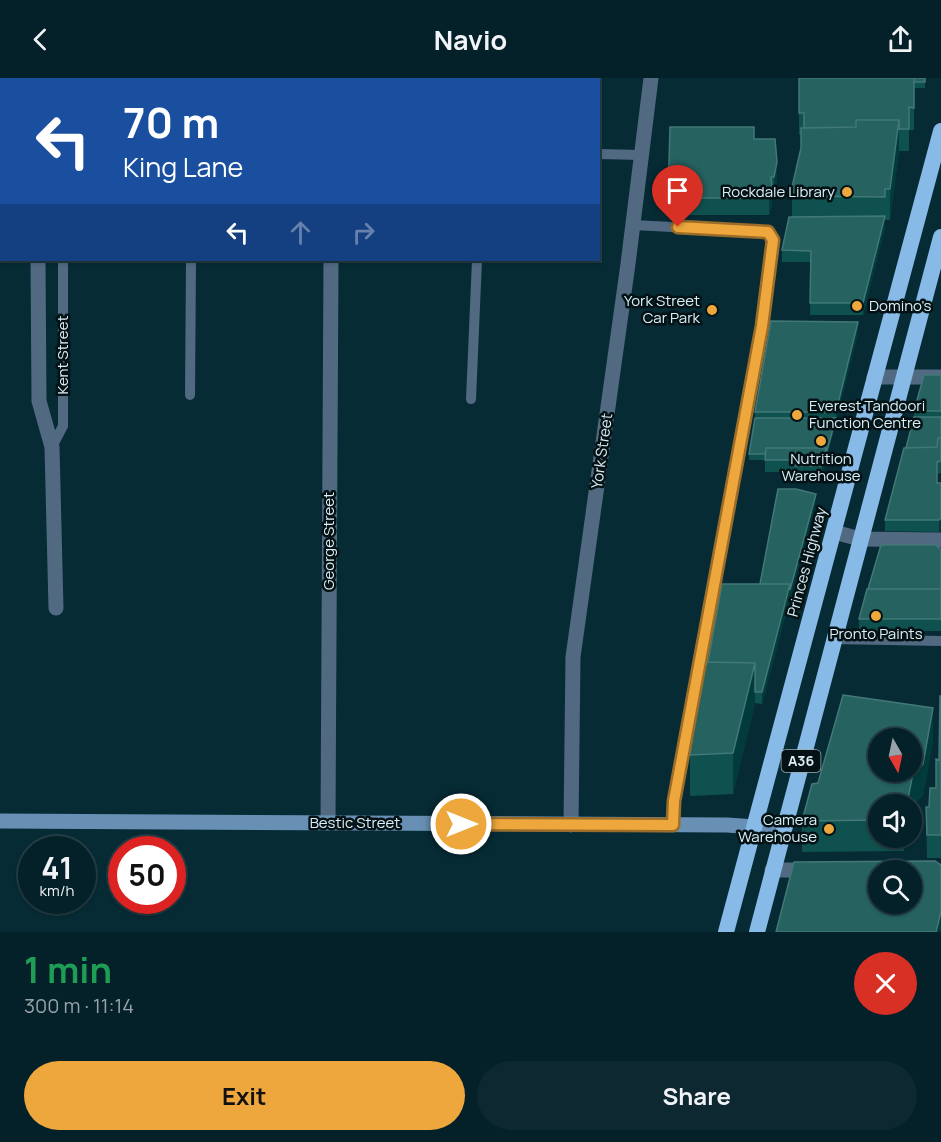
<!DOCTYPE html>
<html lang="en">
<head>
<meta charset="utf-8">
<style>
	:root { --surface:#042028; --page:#0d2830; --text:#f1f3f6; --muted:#97a3a8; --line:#253e45; --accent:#eea73d }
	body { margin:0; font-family:Manrope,sans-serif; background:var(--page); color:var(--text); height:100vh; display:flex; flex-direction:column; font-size:22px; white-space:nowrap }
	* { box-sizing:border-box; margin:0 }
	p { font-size:20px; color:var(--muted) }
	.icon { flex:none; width:33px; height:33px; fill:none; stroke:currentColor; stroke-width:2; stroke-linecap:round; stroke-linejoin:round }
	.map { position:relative; height:854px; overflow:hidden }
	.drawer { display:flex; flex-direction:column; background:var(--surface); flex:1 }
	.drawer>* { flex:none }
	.banner { position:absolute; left:0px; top:0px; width:600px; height:183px; box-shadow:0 2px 4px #0004,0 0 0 2px var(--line); background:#1a4fa0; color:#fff; overflow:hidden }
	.needle { width:39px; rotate:171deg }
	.fabs { position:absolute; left:868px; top:650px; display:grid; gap:12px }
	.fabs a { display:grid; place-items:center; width:54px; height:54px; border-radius:50%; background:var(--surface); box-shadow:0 2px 4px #0004,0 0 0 2px var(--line); font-size:30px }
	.speed { position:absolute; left:18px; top:758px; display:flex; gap:12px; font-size:30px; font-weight:700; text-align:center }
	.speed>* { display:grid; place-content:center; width:78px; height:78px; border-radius:50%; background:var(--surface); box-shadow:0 2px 4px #0004,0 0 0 2px var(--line); line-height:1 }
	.speed small { font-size:15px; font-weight:400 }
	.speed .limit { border:9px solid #d22; background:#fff; color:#111 }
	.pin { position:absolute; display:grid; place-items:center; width:51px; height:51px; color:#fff; margin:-62px -26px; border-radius:50% 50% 50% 0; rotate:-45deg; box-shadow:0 0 6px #0007 }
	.pin .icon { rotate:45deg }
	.me { position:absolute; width:66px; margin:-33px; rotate:90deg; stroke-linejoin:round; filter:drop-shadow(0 0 4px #0008) }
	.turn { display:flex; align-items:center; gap:21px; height:126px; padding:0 24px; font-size:27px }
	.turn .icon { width:78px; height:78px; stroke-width:2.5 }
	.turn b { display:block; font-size:42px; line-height:51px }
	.lanes { display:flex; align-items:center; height:57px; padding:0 24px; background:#0003; justify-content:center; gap:30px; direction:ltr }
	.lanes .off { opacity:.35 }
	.round { display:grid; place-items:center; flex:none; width:63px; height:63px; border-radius:32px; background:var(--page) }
	.headline { display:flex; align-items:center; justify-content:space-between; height:102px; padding:0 24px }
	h1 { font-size:36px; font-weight:700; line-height:45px; color:#1e9e55 }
	.primary-button { display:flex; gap:12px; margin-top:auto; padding:12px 24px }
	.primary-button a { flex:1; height:69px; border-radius:36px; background:var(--accent); color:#111; font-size:24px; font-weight:700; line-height:69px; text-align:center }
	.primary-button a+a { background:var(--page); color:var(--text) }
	header { display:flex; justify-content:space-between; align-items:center; height:78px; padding:0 24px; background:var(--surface); font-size:27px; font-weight:700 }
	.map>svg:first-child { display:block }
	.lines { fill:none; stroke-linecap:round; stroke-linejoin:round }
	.service { stroke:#516a81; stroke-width:10 }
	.minor { stroke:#516a81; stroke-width:15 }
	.secondary { stroke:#6890b4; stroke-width:15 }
	.trunk { stroke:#88bae8; stroke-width:16 }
	.wall { fill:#0f514e }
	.shaded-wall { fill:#023b3c }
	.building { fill:#256260; stroke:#427877; stroke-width:1.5; fill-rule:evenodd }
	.route-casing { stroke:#9b6d28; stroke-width:15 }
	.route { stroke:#eea73d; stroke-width:10 }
	.poi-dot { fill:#eea73d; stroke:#041216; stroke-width:2 }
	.labels { text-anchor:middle; stroke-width:5; stroke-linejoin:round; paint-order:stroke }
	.shield { fill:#041216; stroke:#9aadb2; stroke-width:1.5 }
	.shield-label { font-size:14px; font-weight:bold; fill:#dbeff5 }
	.poi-label { font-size:15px; fill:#dbeff5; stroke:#041216; text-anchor:end }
	.street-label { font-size:15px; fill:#dbeff5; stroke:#041216 }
</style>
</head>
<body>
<header><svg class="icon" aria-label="back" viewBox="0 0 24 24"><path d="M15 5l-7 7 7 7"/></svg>Navio<svg class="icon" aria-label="share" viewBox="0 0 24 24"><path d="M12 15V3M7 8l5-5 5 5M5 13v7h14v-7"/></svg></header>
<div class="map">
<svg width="941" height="854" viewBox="0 0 941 854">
	<rect width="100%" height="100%" fill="#062b35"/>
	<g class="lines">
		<!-- service -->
		<path class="service" d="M0,70H2
			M598,76L642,77
			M633,147L768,154L773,162L762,247L674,723L673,747
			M190,317L191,182
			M471,321L477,182
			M52,369L63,348V182
			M833,561L941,563"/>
		<!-- minor -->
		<path class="minor" d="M331,0V2
			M49,2V0
			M38,182L39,323L52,369L56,530
			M874,299H941
			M834,454L860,461L941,462
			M328,745L331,182
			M571,747L573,579L628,186L651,0
			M772,792H811"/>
		<!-- secondary -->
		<path class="secondary" d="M0,743L727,747L755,749L782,756"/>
		<!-- trunk -->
		<path class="trunk" d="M726,854L941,53
			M757,854L941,159"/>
	</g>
	<!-- wall -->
	<path class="wall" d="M799,0H914V52H909V73H899L890,142H885V150L863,237H810L811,184H782V172L792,139V109L801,70V57H799Z
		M914,0H925V10H914Z
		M670,49L754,61L777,101L774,116H772V127L769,137H668Z
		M858,255L822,399L795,400V394H765V382H749V376L755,340V334Z
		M941,297V395L937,396V405H941L939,454L885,453V442L914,339V333Z
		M816,422L762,626L755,625L733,716L690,718V677L708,584Z
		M940,472H941V553H859V541L868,511Z
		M941,618V780H927L926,729H929L936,710V681L939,682Z
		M933,662L923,718L913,726L912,730V726H879V759H906L904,773L802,774V743L818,705Z"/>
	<!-- shaded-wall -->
	<path class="shaded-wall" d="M899,42V73L890,142V111Z
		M777,84V101L774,116V99Z
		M772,110V127L769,137V120Z
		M885,138V150L863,237V225Z
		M858,244V255L822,399V388L836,340V334Z
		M816,416V422L762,626V614L790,506Z
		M941,440V452L939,454V442Z
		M755,585V626L733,716V675Z
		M933,630V662L923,718L913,726L912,730V726H907L913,695Z
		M904,759H906L904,773Z
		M941,834V852L940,854H936Z"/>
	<!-- building -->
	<path class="building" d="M799,0H914V30L909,29V51H899V42H856V49L804,50V35H799Z
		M914,0H925V4H914Z
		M856,42H899L890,111H885V119L794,118L792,109L801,70V50L856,49Z
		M670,49H754V61H775L777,84L774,99H771L772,110L769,120H668Z
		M885,138L863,225H810L811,173L782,172L789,139Z
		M771,243L858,244L836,334H755Z
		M924,297H941V333H914Z
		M914,339H941V360H938L937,369L906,370Z
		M755,340H836L826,376V370H766L765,376H749Z
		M938,360H941V383L937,384V405H941V440L939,442H885L904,370L937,369Z
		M766,370H826L822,388H795L796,382H765Z
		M778,411H796L816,416L790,512V506H760Z
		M881,467H936L941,472V511H868Z
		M722,506H790L762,614H755V585L708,584Z
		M867,511H941V541H859Z
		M703,584L755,585L733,675L690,677Z
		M843,617L933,630L923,686L913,695L907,726H879V742L802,743L812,706L818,705ZM879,660H912V693H879Z
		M940,618H941V757H927L926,729H929L930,710H936V681L939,682Z
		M935,783L941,787V834L936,854H776L794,784ZM879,792H912V825H879Z"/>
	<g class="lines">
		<defs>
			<path id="route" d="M461,746L673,747L674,723L762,248L773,162L768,154L678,149"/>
		</defs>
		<!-- route casing -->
		<use href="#route" class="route-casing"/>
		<!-- route -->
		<use href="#route" class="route"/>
	</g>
	<!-- markers -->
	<g class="poi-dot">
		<circle cx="847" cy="114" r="6"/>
		<circle cx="857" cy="228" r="6"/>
		<circle cx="712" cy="232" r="6"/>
		<circle cx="797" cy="337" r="6"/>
		<circle cx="821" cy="363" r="6"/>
		<circle cx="876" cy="538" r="6"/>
		<circle cx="829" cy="751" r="6"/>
	</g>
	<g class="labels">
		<!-- shield labels -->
		<rect class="shield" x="781.5" y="672" width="39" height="22" rx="4.5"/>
		<g class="shield-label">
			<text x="801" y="688">A36</text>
		</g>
		<!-- poi labels -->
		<g class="poi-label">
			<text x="835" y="119">Rockdale Library</text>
			<text x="700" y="228">York Street<tspan x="700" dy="17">Car Park</tspan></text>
			<text x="869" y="233" text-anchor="start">Domino's</text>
			<text x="809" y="333" text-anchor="start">Everest Tandoori<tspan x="809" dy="17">Function Centre</tspan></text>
			<text x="821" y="386" text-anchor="middle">Nutrition<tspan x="821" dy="17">Warehouse</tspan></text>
			<text x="876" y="561" text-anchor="middle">Pronto Paints</text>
			<text x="817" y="747">Camera<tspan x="817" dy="17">Warehouse</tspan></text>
		</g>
		<!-- street labels -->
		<g class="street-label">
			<text transform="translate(63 277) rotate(-90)" y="5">Kent Street</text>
			<text transform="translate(602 373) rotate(-82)" y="5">York Street</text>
			<text transform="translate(329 463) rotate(-90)" y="5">George Street</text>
			<text transform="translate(807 484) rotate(-75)" y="5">Princes Highway</text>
			<text x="355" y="750">Bestic Street</text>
		</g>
	</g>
</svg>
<div class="fabs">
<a><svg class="needle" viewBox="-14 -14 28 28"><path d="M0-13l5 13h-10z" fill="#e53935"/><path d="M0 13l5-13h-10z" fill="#97a3a8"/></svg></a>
<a><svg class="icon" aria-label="sound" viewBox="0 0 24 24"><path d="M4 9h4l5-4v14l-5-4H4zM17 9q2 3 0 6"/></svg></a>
<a><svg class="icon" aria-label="search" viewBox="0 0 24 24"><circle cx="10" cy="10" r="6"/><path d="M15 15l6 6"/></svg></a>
</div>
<div class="speed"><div>41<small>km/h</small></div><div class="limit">50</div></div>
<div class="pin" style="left:678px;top:149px;background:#d93025"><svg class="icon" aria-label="arrive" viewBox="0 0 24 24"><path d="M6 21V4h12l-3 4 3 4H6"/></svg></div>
<svg class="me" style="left:461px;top:746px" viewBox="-20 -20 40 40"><circle r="17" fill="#eea73d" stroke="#fff" stroke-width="3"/><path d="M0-11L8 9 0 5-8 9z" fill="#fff"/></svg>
<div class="banner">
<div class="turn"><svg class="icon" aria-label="left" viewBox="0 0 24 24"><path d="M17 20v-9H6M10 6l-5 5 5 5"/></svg><div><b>70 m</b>King Lane</div></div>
<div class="lanes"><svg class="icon" aria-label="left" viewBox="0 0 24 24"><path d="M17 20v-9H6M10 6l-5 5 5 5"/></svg><svg class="icon off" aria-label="ahead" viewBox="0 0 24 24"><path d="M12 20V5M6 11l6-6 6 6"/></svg><svg class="icon off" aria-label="right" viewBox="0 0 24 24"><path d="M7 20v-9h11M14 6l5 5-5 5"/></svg></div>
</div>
</div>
<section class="drawer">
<div class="headline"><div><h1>1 min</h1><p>300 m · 11:14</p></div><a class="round" style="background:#d93025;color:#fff"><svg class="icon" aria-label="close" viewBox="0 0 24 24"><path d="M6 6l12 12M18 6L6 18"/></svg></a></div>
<div class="primary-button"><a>Exit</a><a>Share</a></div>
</section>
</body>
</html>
